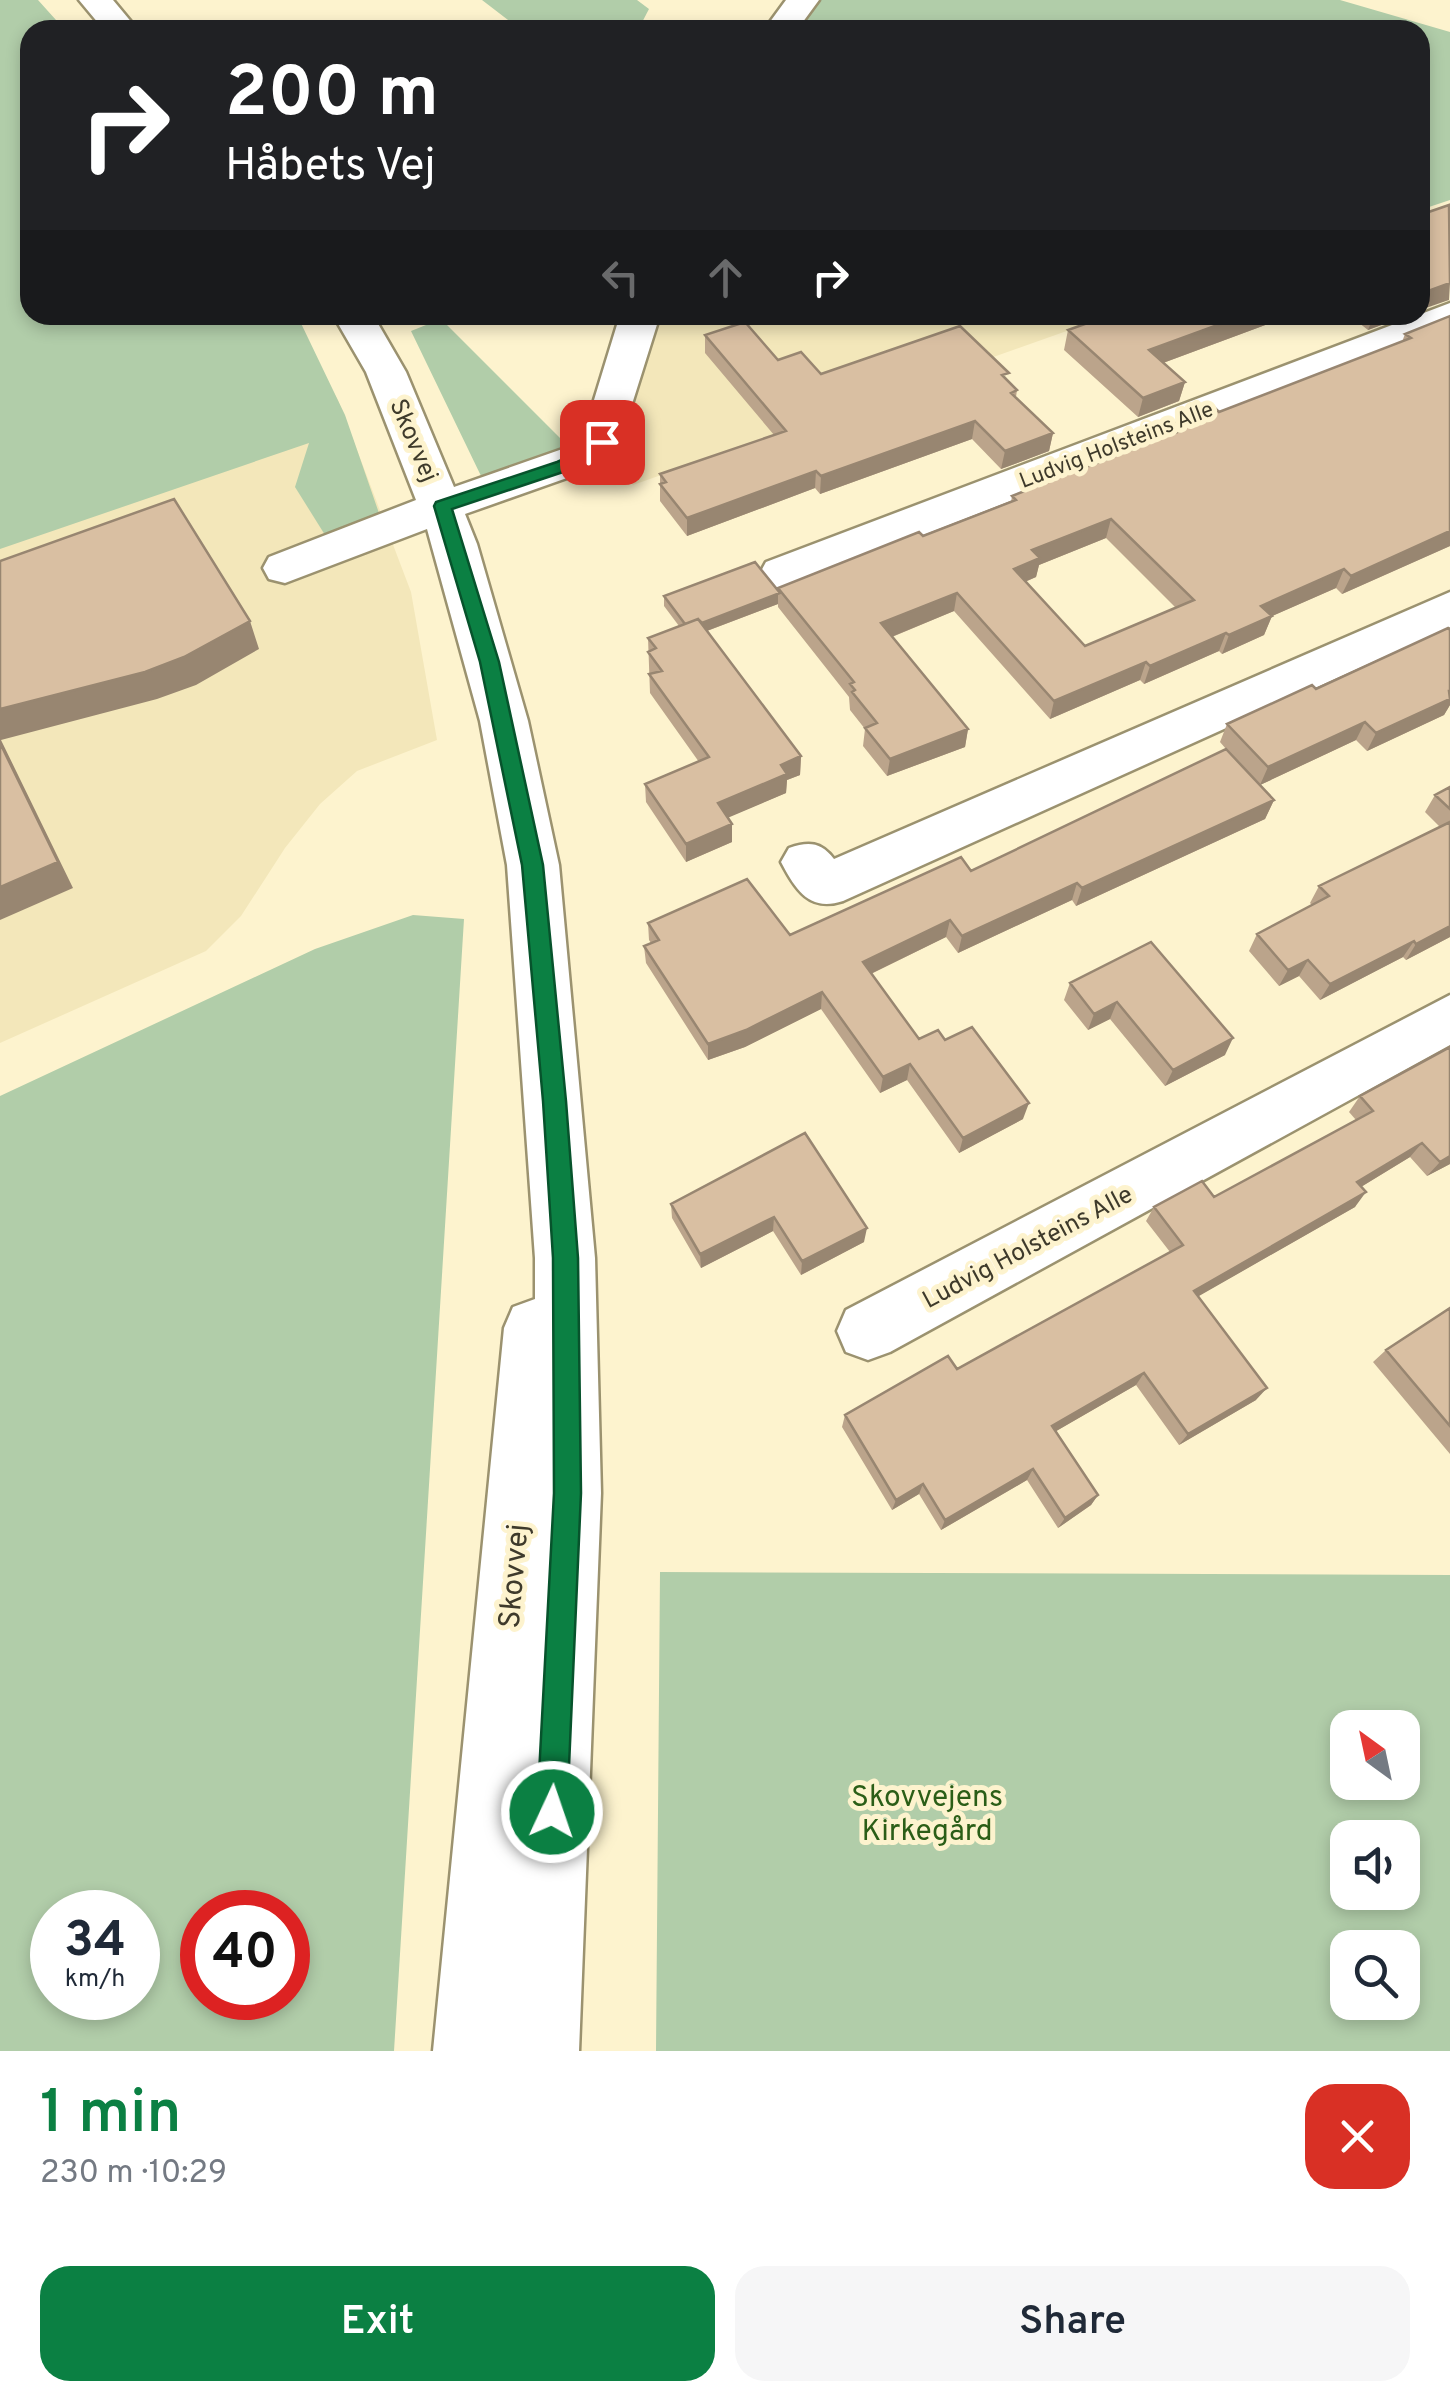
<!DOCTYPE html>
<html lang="en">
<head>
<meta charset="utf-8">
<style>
	:root { --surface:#fff; --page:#f6f6f7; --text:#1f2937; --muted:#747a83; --accent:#0b8043 }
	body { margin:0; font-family:Overpass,sans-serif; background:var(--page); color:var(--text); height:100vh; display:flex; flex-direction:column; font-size:38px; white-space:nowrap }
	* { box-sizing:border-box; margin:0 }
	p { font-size:32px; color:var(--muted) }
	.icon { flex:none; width:55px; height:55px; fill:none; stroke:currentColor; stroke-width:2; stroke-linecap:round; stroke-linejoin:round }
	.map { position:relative; height:2051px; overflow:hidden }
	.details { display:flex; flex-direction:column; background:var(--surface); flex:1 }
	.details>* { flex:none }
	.top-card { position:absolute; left:20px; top:20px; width:1410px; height:305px; border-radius:30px; box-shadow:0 5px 15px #0003; background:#202124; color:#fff; overflow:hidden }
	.needle { width:65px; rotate:327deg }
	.tools { position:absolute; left:1330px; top:1710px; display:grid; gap:20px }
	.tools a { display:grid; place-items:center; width:90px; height:90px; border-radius:20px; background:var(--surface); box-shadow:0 5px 15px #0003; font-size:50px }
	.speed { position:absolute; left:30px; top:1890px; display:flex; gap:20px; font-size:50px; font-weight:700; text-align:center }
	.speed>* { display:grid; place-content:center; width:130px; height:130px; border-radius:50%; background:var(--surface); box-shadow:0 5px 15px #0003; line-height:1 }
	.speed small { font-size:25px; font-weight:400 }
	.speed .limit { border:15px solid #d22; background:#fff; color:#111 }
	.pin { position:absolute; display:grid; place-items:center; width:85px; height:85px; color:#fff; margin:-42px; border-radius:20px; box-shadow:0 5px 15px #0006 }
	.me { position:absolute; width:110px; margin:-55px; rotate:3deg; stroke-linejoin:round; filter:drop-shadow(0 0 8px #0008) }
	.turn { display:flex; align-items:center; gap:35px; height:210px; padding:0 40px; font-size:45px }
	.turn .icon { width:130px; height:130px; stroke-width:2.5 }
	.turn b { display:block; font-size:70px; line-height:85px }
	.lanes { display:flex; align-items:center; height:95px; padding:0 40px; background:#0003; justify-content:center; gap:50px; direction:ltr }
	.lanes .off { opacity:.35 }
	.round { display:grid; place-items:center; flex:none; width:105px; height:105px; border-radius:30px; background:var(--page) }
	.overview { display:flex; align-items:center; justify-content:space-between; height:170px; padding:0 40px }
	h1 { font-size:60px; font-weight:600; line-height:75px; color:var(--accent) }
	.button { display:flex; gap:20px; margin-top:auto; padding:20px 40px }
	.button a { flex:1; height:115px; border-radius:30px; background:var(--accent); color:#fff; font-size:40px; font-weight:600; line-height:115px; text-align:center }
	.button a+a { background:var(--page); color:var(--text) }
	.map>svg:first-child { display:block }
	.built { fill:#f3e7ba }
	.green { fill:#b1cda9; fill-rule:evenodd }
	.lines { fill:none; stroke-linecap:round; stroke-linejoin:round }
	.minor-casing { stroke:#9b926f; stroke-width:5 }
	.minor { fill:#fff; fill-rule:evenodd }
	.wall { fill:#bba48b; fill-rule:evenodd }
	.shaded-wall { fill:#988671 }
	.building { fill:#d9bfa2; stroke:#988671; stroke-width:2.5; fill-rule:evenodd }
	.route { fill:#0b8043; stroke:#07532c; stroke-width:2.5 }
	.labels { text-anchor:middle; stroke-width:10; stroke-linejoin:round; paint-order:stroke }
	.far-street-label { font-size:22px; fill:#3e3a2b; stroke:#fdf3ce }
	.street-label { font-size:25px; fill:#3e3a2b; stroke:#fdf3ce }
	.near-street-label { font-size:30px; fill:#3e3a2b; stroke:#fdf3ce }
	.near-park-label { font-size:30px; fill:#2b5e17; stroke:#fdf3ce }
</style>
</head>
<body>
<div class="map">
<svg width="1450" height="2051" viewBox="0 0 1450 2051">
	<rect width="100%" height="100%" fill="#fdf3ce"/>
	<!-- built -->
	<path class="built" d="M656,315H1107L1109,316L633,485L613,460Z
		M296,326L338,400L411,592L437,740L357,771L320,804L285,848L241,916L206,951L0,1043V426Z"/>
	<!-- green -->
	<path class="green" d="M0,0H38L65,30H30V315H297L345,415L380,516L325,535L295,487L309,443L0,549Z
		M482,0H637L649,9L638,30H521Z
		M810,0H1340L1450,32V200L1420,210V30H787Z
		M441,319L569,447L482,478L411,331Z
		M413,915L464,919L394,2051H0V1096L315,949ZM52,1912H138V1998H52ZM202,1912H288V1998H202Z
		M660,1572L1450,1575V2051H656ZM1348,1728H1402V1782H1348ZM1348,1838H1402V1892H1348ZM1348,1948H1402V2002H1348Z"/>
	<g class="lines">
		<defs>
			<path id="minor" d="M79,0H113L138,30H104Z
				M786,0H819L797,30H764Z
				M1450,303V329L798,584L782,589L766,584L760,573L766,562Z
				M333,315H373L406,372L454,487L571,446L583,436L620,315H660L617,452L601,466L465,514L477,544L528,721L559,865L595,1258L601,1493L579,2051H433L504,1328L513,1307L535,1299V1258L507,865L480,721L427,529L285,583L269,579L263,568L269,557L416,500L366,372Z
				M1450,592V627L843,901C809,912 796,890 781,862L789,848C809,841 821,842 834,859Z
				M1450,995V1045L890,1352L868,1360L846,1352L837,1331L846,1310Z"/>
		</defs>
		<!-- minor casing -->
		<use href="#minor" class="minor-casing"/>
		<!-- minor -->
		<use href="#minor" class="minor"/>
	</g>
	<!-- wall -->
	<path class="wall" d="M1100,315H1292L1163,363L1185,382L1179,401L1138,417L1064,350L1068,330L1099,319Z
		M1349,315H1408L1368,330Z
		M1450,316V546L1342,594L1336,588L1272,616L1264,635L1222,654L1219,651L1144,684L1140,680L1050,719L954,611L892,637L968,729L965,747L887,776L863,746L865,729L850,710L849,697L778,607V604L707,631L801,756L800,775L787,780L786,793L728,817L732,824V842L686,862L646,802L645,784L699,762L650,693L648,638L679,626L664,606V596L778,591V588L923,536L1011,502L1012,496L1031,489L1033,478L1089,466L1170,435L1173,424L1219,412L1402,342L1405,334ZM1106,538L1176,608L1085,646L1025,582L1036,577L1039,565Z
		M705,335L821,374L1007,381L1017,390L1016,397L1053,433L1049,451L1001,469L972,439L820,494L815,488L687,536L660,501V474L774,435L705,353Z
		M1450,630V705L1444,715L1367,751L1356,740L1260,785L1234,757L1274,800L1265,819L1076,906L1072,900L958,953L946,937L871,974L919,1039L945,1040L1023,1119L959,1153L907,1080L880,1093L821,1009L745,1047L708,1060L646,963L644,946L651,943L649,940L648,923L790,935L971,871L1226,749L1220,742L1227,724L1316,689Z
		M1450,787V937L1406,960L1403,957L1320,1000L1299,976L1279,986L1249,951L1257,934L1312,905L1310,903L1319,886L1440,827L1425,812L1435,795Z
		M1151,942L1225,1055L1165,1086L1110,1019L1088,1030L1064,1000L1070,983Z
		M1450,1047V1164L1427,1176L1410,1157L1361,1187L1355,1207L1198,1296L1256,1400L1179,1445L1136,1385L1056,1431L1098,1495L1091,1505L1058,1528L1027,1480L941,1530L919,1494L892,1510L842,1427L845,1415L957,1369L1170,1252L1146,1221L1154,1207L1214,1197L1356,1120L1349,1112L1360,1096Z
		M805,1133L864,1242L801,1275L773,1231L701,1268L672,1218L671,1204Z
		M1450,1308V1454L1373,1362L1386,1350Z"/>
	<!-- shaded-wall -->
	<path class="shaded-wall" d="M1450,283L1449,300L1420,310V294Z
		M1245,315H1292L1144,370L1149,350Z
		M1374,315H1408L1368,330Z
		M1185,382L1179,401L1138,417L1143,398Z
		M975,421L972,439L820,494L821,476Z
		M1053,433L1049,451L1001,469L1005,451Z
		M816,471L815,488L687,536V518Z
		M1111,519L1106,538L1039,565L1036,577L1010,588L1014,569L1032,550Z
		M1450,531V546L1342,594L1351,576Z
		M1344,569L1336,588L1254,624L1261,606Z
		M957,593L954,611L879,642L881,623Z
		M778,594V604L688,638V628Z
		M1272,616L1264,635L1222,654L1229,635Z
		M250,621L259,649L196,685L157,699L1,740L73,888L0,920V709Z
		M1226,633L1219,651L1144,684L1150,666Z
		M1146,662L1140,680L1050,719L1054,701Z
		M1450,691V705L1444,715L1367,751L1376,733Z
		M1365,722L1356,740L1260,785L1268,767Z
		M968,729L965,747L887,776L890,759Z
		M801,756L800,775L787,780L786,793L718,822V803L781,765Z
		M1274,800L1265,819L1076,906L1082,888Z
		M732,824V842L686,862V844Z
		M1077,883L1072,900L958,953L962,936Z
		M950,920L946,937L860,979L863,962Z
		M1450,926V937L1406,960L1416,944Z
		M1414,941L1403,957L1320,1000L1330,984Z
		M1308,960L1299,976L1279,986L1288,970Z
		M822,992L821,1009L745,1047L708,1060V1044Z
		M1117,1002L1110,1019L1088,1030L1094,1014Z
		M1233,1038L1225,1055L1165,1086L1173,1070Z
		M910,1064L907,1080L880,1093L883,1077Z
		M1029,1103L1023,1119L959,1153L963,1138Z
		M1422,1143L1410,1157L1346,1196L1357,1182Z
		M1450,1156V1164L1427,1176L1440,1162Z
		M1366,1192L1355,1207L1185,1304L1194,1291Z
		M774,1217L773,1231L701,1268L700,1254Z
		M867,1228L864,1242L801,1275L802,1261Z
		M1144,1373L1136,1385L1046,1437L1052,1426Z
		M1267,1388L1256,1400L1179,1445L1188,1434Z
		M1033,1469L1027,1480L941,1530L945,1520Z
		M923,1484L919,1494L892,1510L896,1500Z
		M1098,1495L1091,1505L1058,1528L1065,1518Z"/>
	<!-- building -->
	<path class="building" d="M1449,205L1450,283L1420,294V215Z
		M1110,315H1245L1149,350L1185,382L1143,398L1068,330Z
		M1450,316V531L1351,576L1344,569L1261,606L1272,616L1229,635L1226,633L1150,666L1146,662L1054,701L957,593L881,623L968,729L890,759L865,728L877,723L852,692L855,690L850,684L854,682L778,588L919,532L923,536L1016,500L1012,496L1040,485L1033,478L1083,459L1089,466L1180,431L1173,424L1215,408L1219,412L1411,338L1405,334ZM1111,519L1194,600L1085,646L1014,569L1040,558L1032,550Z
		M745,322L778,360L801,352L821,374L960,326L1009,373L1002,375L1017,390L1011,393L1053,433L1005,451L975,421L821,476L816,471L687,518L660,484L666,482L660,474L786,431L705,335Z
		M174,499L250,621L184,657L145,672L0,709V561Z
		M755,562L780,593L702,623L698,619L685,624L664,596Z
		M698,619L801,756L781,765L787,774L718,803L732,824L686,844L645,784L709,757L649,674L662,671L648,652L656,648L648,638Z
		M1448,628L1450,630V691H1449L1450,699L1376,733L1365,722L1268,767L1227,724L1312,685L1316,689Z
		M0,743L58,862L0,887Z
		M1226,749L1274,800L1082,888L1077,883L962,936L950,920L863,962L919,1039L938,1030L945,1040L972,1027L1029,1103L963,1138L910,1064L883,1077L822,992L746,1030L708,1044L644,946L659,940L648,923L747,879L790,935L961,857L971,871Z
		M1450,787V809L1435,795Z
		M1450,822V926L1416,944L1414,941L1330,984L1308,960L1288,970L1257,934L1329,896L1319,886Z
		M1151,942L1233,1038L1173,1070L1117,1002L1094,1014L1070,983Z
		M1450,1047V1156L1440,1162L1422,1143L1357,1182L1366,1192L1194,1291L1267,1388L1188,1434L1144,1373L1052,1426L1098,1495L1065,1518L1033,1469L945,1520L923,1484L896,1500L845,1415L948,1356L957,1369L1183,1245L1154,1207L1202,1181L1214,1197L1373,1111L1360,1096Z
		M805,1133L867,1228L802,1261L774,1217L700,1254L671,1204Z
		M1450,1308V1426L1386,1350Z"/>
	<!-- route -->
	<path class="route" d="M602,436L610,442L592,461L569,470L452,509L499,662L543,865L566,1101L578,1258L581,1493L567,1812L563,1822L552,1827L541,1822L537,1812L554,1493L553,1258L543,1101L522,865L480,662L434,506L436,502L557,462L580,452Z"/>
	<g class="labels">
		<!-- far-street labels -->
		<g class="far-street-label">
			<text transform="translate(1116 444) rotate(-21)" y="8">Ludvig Holsteins Alle</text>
		</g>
		<!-- street labels -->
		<g class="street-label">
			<text transform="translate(415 440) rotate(67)" y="9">Skovvej</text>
			<text transform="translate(1027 1246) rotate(-28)" y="9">Ludvig Holsteins Alle</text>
		</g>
		<!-- near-street labels -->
		<g class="near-street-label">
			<text transform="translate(513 1576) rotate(-85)" y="10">Skovvej</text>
		</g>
		<!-- near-park labels -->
		<g class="near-park-label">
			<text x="927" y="1806">Skovvejens<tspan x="927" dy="34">Kirkegård</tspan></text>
		</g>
	</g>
</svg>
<div class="tools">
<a><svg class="needle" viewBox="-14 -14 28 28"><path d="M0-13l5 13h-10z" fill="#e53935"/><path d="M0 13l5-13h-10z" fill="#747a83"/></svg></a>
<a><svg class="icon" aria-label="sound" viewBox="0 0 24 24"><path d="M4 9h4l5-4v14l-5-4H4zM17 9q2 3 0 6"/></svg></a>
<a><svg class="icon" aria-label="search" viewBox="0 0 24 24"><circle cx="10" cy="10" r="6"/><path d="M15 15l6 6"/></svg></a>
</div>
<div class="speed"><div>34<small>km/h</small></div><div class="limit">40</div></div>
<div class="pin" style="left:602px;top:442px;background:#d93025"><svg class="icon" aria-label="arrive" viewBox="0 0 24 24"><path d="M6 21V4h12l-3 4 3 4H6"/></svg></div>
<svg class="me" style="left:552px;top:1812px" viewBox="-20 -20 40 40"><circle r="17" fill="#0b8043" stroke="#fff" stroke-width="3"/><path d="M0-11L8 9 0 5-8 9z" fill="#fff"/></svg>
<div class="top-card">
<div class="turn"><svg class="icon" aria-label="right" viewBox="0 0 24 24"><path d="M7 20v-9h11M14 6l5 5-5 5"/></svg><div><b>200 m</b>Håbets Vej</div></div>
<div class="lanes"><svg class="icon off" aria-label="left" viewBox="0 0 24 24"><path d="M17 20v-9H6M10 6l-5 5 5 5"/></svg><svg class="icon off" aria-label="ahead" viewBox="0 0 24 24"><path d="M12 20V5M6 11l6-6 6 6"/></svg><svg class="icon" aria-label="right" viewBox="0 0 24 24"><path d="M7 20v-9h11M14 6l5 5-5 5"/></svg></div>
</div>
</div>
<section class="details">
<div class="overview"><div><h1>1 min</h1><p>230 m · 10:29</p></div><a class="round" style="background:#d93025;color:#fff"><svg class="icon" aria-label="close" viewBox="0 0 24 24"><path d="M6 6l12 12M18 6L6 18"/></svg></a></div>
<div class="button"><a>Exit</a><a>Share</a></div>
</section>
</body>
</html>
